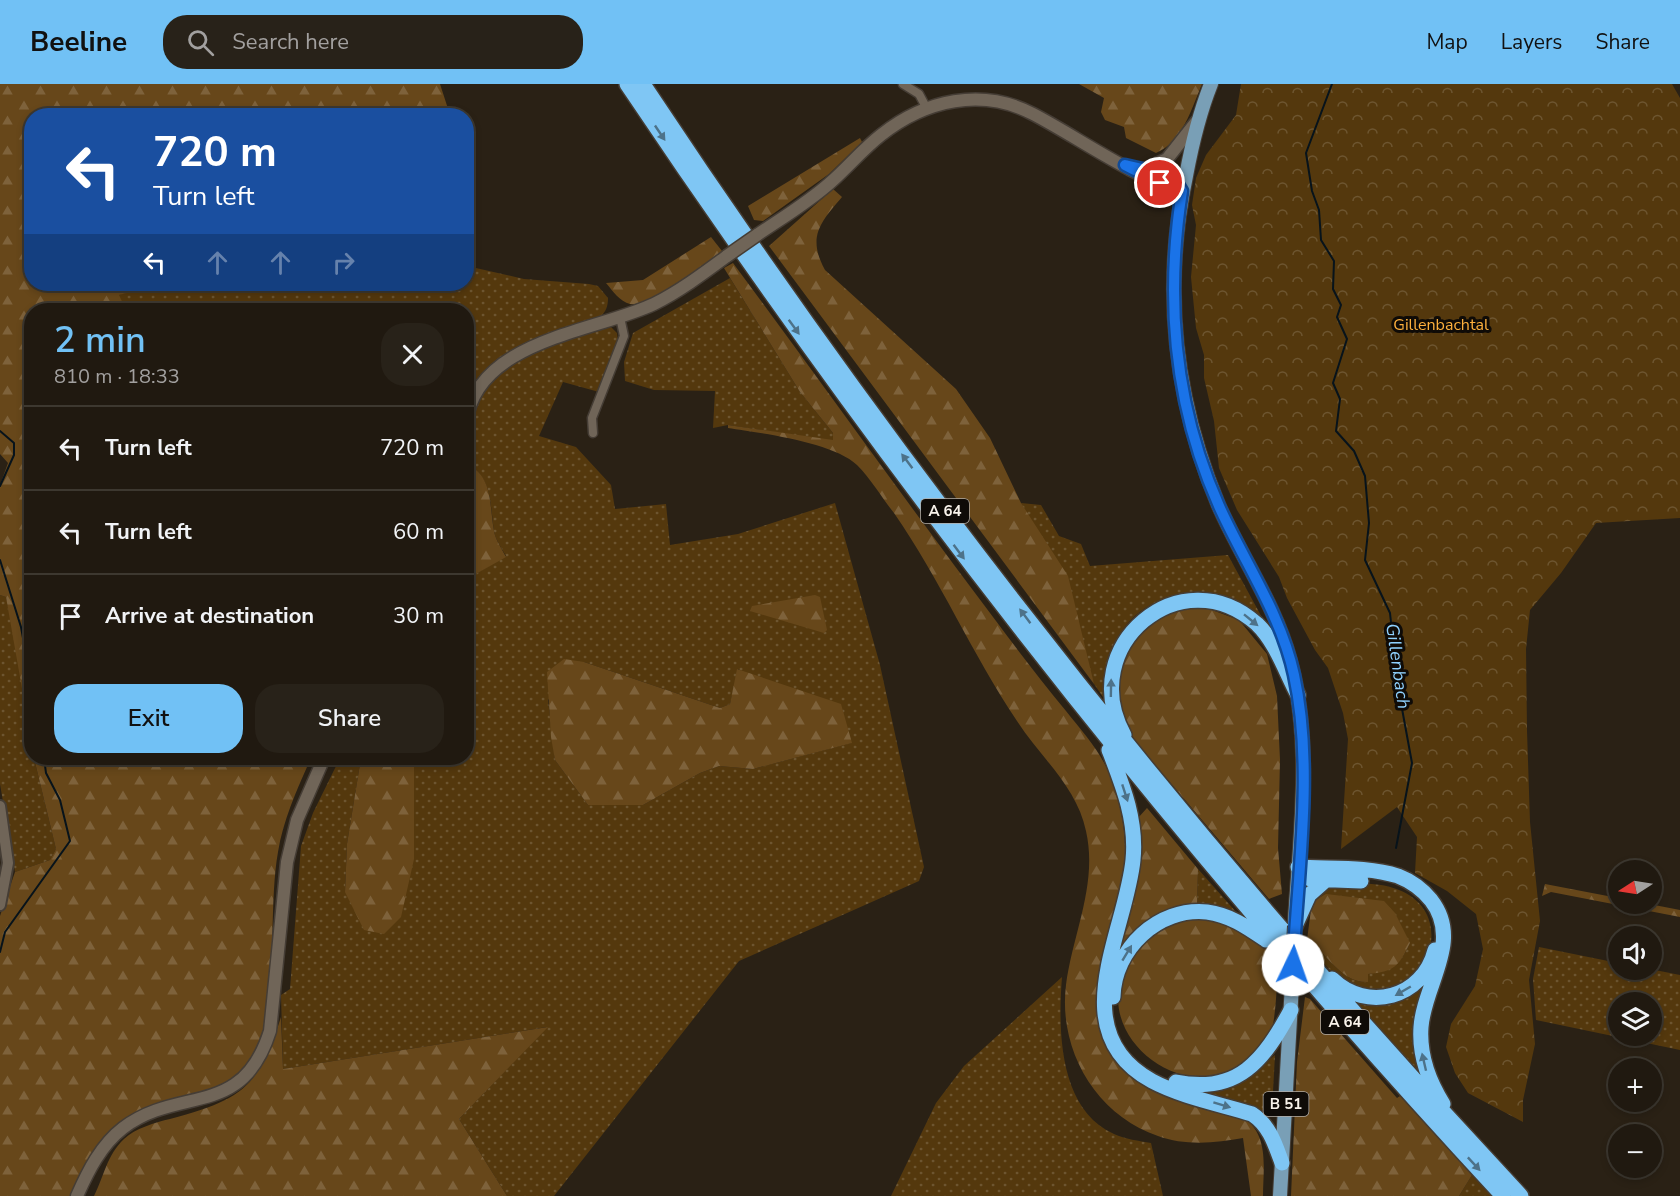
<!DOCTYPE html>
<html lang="en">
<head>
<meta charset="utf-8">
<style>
	:root { --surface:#201910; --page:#282219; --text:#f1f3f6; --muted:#a2a09f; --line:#3d3830; --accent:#71c1f5 }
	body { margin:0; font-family:"Nunito Sans",sans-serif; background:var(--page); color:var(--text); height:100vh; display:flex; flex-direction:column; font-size:22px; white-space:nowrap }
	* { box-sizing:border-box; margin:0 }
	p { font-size:20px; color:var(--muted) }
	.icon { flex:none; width:33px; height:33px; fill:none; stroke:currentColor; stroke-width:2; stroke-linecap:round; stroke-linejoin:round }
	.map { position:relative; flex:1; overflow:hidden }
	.side { position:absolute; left:24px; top:219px; width:450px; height:462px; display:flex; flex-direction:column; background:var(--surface); border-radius:24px; box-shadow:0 3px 9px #0003,0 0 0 2px var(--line) }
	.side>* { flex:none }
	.guide { position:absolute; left:24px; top:24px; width:450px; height:183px; border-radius:24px; box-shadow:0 3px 9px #0003,0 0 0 2px var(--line); background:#1a4fa0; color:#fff; overflow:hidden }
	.needle { width:39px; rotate:258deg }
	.controls { position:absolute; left:1608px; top:776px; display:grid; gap:12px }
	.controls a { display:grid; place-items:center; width:54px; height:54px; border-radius:50%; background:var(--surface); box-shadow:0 3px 9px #0003,0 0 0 2px var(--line); font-size:30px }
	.pin { position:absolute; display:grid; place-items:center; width:51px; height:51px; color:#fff; margin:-26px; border:3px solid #fff; border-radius:50%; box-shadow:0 2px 6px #0007 }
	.me { position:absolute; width:66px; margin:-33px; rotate:3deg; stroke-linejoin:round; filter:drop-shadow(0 0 4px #0008) }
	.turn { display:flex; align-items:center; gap:21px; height:126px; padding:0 30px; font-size:27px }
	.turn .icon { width:78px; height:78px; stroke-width:2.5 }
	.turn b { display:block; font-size:42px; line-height:51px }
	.lanes { display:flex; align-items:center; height:57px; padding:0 30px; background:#0003; justify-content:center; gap:30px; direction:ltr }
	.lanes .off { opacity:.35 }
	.round { display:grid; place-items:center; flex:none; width:63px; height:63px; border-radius:24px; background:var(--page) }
	.head { display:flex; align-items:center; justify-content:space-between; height:102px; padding:0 30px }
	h1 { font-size:36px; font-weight:600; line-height:45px; color:var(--accent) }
	.action { display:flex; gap:12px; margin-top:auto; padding:12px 30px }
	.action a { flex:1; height:69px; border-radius:24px; background:var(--accent); color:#111; font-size:24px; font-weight:600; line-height:69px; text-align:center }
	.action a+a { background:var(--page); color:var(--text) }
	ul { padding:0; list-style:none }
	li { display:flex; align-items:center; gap:18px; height:84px; padding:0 30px; border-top:2px solid var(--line) }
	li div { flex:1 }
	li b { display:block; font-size:22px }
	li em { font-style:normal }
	header { display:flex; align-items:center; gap:36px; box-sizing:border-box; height:84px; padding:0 30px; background:var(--accent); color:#111 }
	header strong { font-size:28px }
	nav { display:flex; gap:33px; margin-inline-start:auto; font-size:21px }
	.search { width:420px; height:54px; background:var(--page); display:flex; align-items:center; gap:15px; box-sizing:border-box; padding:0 21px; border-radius:24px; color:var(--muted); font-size:22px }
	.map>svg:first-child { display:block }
	.grass { fill:url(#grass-dots); fill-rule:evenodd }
	.forest { fill:url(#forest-firs) }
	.park { fill:url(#park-crowns) }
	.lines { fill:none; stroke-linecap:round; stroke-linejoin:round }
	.stream { stroke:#07131b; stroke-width:2 }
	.minor-casing { stroke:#453d35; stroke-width:11 }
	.tertiary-casing { stroke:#453d35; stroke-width:14 }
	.secondary-casing { stroke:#453d35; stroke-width:15 }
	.primary-casing { stroke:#453d35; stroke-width:16 }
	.motorway-casing { stroke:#453d35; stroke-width:18 }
	.minor { stroke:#706558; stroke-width:8 }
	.tertiary { stroke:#706558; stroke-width:10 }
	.secondary { stroke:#706558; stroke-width:12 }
	.primary { stroke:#799fb6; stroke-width:14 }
	.motorway { stroke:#7fc6f4; stroke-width:15 }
	.secondary-bridge-casing { stroke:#453d35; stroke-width:15; stroke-linecap:butt }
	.primary-bridge-casing { stroke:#453d35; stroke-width:16; stroke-linecap:butt }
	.secondary-bridge { stroke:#706558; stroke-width:12 }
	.primary-bridge { stroke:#799fb6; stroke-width:14 }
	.oneway { fill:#4d7289 }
	.route-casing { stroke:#114b97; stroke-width:15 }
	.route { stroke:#1a73e8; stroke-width:10 }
	.labels { text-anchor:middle; stroke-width:6; stroke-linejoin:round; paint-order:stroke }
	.shield { fill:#0f0b07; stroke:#b2ada6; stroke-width:1.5 }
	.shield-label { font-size:15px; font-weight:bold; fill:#f8f2ea }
	.park-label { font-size:16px; fill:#feb03d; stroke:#0f0b07 }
	.water-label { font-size:18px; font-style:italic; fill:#90d2ff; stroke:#0f0b07 }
</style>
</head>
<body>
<header>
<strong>Beeline</strong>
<div class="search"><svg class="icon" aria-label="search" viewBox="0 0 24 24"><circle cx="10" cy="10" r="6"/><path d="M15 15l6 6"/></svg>Search here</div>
<nav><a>Map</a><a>Layers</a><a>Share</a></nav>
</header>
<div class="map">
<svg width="1680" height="1112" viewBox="0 0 1680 1112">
	<defs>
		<pattern id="grass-dots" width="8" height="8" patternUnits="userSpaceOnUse" patternTransform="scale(1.5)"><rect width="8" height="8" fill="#54380d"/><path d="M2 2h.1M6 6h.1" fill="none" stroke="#6d5530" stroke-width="1.8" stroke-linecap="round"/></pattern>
		<pattern id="forest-firs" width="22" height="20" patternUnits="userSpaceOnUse" patternTransform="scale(1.5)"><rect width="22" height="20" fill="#67471a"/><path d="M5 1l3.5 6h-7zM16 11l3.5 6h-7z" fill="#7e623b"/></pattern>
		<pattern id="park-crowns" width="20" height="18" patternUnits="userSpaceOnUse" patternTransform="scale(1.5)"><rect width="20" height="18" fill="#54380d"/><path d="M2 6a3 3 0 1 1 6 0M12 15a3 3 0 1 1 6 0" fill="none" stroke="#6d5530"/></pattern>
	</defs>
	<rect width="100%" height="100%" fill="#2a2115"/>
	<!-- grass -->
	<path class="grass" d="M467,182L524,195L589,200L598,202L608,214C608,222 606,229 599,233C586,239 571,241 558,246C525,258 481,278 467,313L466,226H126L118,211L161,200H466Z
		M730,194L800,308L833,349V357L728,341L713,344L715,307L654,306L625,297L624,278L633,249Z
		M611,243L617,249L618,257L599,308L563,298L539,352L576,363L611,401L615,425L666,420L670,461L738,450L835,419L880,581L924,783L919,797L739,877L554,1112H507L459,1035L547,943L283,985L281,911L290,905L301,762L313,729L340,674H361L347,760L345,808L414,775V674H466L467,495L506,472C502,465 495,455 494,447C490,421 493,399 471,381C471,367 468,349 472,335C488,276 558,258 611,243ZM584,578L720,624L730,620L738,585L851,659L753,685L719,682L700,689L643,721H588L555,676L548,616Z
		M1021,419L1041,421L1059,452L1081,460L1090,482L1228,471L1265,539C1217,497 1138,499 1112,566C1106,582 1105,599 1105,616L1094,600Z
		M0,511L6,513C17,565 31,620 32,674H34L56,765L50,776L15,788L0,700Z
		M1198,785L1237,829L1197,822Z
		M1331,800C1353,800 1378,797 1399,806C1474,836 1405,958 1333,889C1323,879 1313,869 1307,856C1328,869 1340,899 1368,898V890C1394,884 1398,884 1410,859L1312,818Z
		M1539,863L1618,879V885H1650L1680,891V966L1536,936L1533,895ZM1618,918H1652V951H1618Z
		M1430,886L1423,993L1354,916L1362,917Z
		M1062,893C1058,944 1058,1025 1114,1050C1125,1055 1139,1057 1151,1059L1163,1112H891L936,1019L964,982Z
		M1275,971L1272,1026L1270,1029L1201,1008L1250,991Z
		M1472,1091L1492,1112H1459Z"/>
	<!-- forest -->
	<path class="forest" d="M0,0H440L450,31L32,32V200H161L119,211L126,226H32L31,656L6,513L0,511V401L8,379L0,370Z
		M1079,0H1202C1191,26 1183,57 1156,69L1126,54L1124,43L1105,36L1101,28L1104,14Z
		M860,54L862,58L829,90L763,137L754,136L748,122Z
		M833,105L842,113C820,139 807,153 825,186L956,305L990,354L1021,419L1068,492L1094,600L769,162Z
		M711,153L722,167C704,181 652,224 630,220C620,218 612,206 606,199L643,196Z
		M733,179C821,298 907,419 996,537C1019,568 1042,598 1066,627C1081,646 1100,667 1109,689C1121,719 1128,753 1124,785C1113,858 1060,952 1146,1003C1176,1020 1216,1027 1248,1037C1269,1056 1263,1086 1263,1112H1251L1243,1054C1216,1059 1185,1062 1158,1052C1096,1031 1058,966 1066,901C1073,849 1098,800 1086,747C1077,703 1041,674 1017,637C972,570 940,495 894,429C882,414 871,395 857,381C833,358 761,349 728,344V341L833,356V349L800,308L724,184Z
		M466,379C494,393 489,421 494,447C495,455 502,465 506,473L467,495Z
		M815,511L820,513L827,546L824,549L750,527L752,522Z
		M1204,523L1239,536L1267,570L1277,612L1280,676L1278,764L1282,810L1269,815L1135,657L1119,626V586L1125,569L1147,540L1166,528Z
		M564,575L584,578L720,624L730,620L737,585L841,620L852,659L753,685L719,682L700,689L643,721H588L555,676L551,653L547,588Z
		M34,674H311C298,703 283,736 278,768C267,828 281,928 250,979C230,1012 147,1023 115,1044C92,1060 83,1088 71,1112H0V832L15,788L50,776L56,765Z
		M361,674H414V775L401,833L384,850L364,846L345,808L347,760Z
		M1147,724L1198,785L1197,822C1152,828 1144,836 1118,872L1141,782L1138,734Z
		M1545,800L1618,814V819H1644L1680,826V833L1551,808L1542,812Z
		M1326,810L1384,817L1395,829L1410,859C1399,882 1394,888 1368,890V898C1340,899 1328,869 1307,856L1312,818Z
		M1182,834L1222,835L1263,862L1273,875L1269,892L1277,900C1276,914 1275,946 1267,958C1209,1046 1073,954 1133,871C1138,865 1143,855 1150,850C1159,843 1172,839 1182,834Z
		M1305,913L1310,915L1397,1014L1400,1012L1472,1091L1459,1112H1291L1297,978Z
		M281,933L283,985L548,943L459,1035L507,1112H94C104,1092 107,1071 124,1055C134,1045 156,1038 170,1035C242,1015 258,1005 281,933Z"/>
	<!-- park -->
	<path class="park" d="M1241,0H1672L1680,14V434L1596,439L1561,489L1530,526L1526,565L1527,647L1530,738L1540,837L1529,896L1535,960L1523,1016V1038L1468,1009L1455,989L1446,963L1451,940L1475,902L1483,865L1476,830L1447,807L1415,789L1417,753L1397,723L1341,765L1348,655L1343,629L1328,584L1315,566L1287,514L1279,493L1237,426L1219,384L1214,337L1204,294V271L1196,244L1191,193L1196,141L1192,121L1196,94L1206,71L1236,31Z"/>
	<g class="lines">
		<!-- stream -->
		<path class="stream" d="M1332,0L1306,69L1312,107L1319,126L1321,156L1334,177L1333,205L1341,221L1337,233L1347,255L1333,299L1340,315L1336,347L1354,367L1365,392L1369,439L1365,476L1390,529L1398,603L1412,679L1396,764
			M0,347L14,359V371L0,402
			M0,476L21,543L32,603
			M0,868L5,848L70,757L60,716L46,689L44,674"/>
		<defs>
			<path id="minor" d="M903,0L919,10L927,25
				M593,349L592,334L624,252L620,233"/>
			<path id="tertiary" d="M0,722L8,779L0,821"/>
			<path id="secondary" d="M1145,85L1167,75L1197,37
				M1145,85L1173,92L1182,107
				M757,151C782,134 809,118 831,98C848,83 863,65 881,51C925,16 982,3 1033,30C1079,54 1134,94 1182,107
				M466,339C476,256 595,248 654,220C680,207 704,189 727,172
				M77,1112C88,1087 101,1061 123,1044C180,1001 242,1036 270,947L287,778L297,736L324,674"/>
			<path id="primary" d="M1211,0C1199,30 1192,60 1186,92C1162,204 1174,313 1218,420C1241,473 1275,520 1290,576C1313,660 1300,751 1295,837
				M1280,1112L1292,900"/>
			<path id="motorway" d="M627,0C891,394 1180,764 1503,1112
				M643,0C904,395 1198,766 1521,1112
				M1124,651C1075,562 1181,472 1257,540C1276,558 1286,589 1298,611
				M1109,666C1123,702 1137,737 1133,776C1126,848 1062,948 1152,997C1182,1013 1220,1020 1252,1030C1270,1042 1275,1060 1282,1079
				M1298,783C1330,785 1368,782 1398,792C1411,797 1422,805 1431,816C1463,857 1424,900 1421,943C1419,971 1428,996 1443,1020
				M1298,783L1310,795L1361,797
				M1295,842L1309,811L1326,796
				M1332,895C1367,929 1423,914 1435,866
				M1113,913C1114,865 1158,823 1207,828C1230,831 1247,843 1266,856
				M1176,998C1238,1011 1264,976 1291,926"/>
		</defs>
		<!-- minor casing -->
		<use href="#minor" class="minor-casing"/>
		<!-- tertiary casing -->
		<use href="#tertiary" class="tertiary-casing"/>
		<!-- secondary casing -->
		<use href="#secondary" class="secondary-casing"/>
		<!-- primary casing -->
		<use href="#primary" class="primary-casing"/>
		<!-- motorway casing -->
		<use href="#motorway" class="motorway-casing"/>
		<!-- minor -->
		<use href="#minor" class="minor"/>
		<!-- tertiary -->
		<use href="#tertiary" class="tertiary"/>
		<!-- secondary -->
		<use href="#secondary" class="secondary"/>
		<!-- primary -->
		<use href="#primary" class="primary"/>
		<!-- motorway -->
		<use href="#motorway" class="motorway"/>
		<defs>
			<path id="secondary-bridge" d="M727,172L757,151"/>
			<path id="primary-bridge" d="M1292,900L1295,842"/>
		</defs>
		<!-- secondary-bridge casing -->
		<use href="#secondary-bridge" class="secondary-bridge-casing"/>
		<!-- primary-bridge casing -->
		<use href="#primary-bridge" class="primary-bridge-casing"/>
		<!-- secondary-bridge -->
		<use href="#secondary-bridge" class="secondary-bridge"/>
		<!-- primary-bridge -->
		<use href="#primary-bridge" class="primary-bridge"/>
	</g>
	<!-- one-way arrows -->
	<defs><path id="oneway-solid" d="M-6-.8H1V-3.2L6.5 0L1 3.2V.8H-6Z" transform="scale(1.5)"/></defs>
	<g class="oneway">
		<use href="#oneway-solid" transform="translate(660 49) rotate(56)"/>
		<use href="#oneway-solid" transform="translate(794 243) rotate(54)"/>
		<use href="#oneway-solid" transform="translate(907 377) rotate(-127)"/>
		<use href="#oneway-solid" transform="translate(959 468) rotate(53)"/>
		<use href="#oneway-solid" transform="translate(1025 532) rotate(-127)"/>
		<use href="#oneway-solid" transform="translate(1251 536) rotate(39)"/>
		<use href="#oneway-solid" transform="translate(1111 604) rotate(-89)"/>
		<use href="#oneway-solid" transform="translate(1125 709) rotate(72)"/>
		<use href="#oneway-solid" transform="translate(1127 869) rotate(-59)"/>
		<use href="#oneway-solid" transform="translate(1403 907) rotate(150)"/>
		<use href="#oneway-solid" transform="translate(1424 978) rotate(-103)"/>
		<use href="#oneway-solid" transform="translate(1222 1021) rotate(17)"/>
		<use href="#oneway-solid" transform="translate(1474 1080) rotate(47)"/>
	</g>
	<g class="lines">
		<defs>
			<path id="route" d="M1160,99L1125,81L1173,92L1182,107C1165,215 1174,321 1219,422C1244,478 1281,530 1294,591C1314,683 1298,787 1293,881"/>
		</defs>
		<!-- route casing -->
		<use href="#route" class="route-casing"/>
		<!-- route -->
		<use href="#route" class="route"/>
	</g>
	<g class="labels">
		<!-- shield labels -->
		<g class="shield">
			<rect x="921" y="415" width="48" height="24" rx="4.5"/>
			<rect x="1321" y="926" width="48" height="24" rx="4.5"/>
			<rect x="1263.5" y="1008" width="45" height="24" rx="4.5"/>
		</g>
		<g class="shield-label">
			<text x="945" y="432">A 64</text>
			<text x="1345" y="943">A 64</text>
			<text x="1286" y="1025">B 51</text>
		</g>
		<!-- park labels -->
		<g class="park-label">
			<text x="1441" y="246">Gillenbachtal</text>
		</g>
		<!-- water labels -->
		<g class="water-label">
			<text transform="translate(1398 582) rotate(82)" y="6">Gillenbach</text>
		</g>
	</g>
</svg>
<div class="controls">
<a><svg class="needle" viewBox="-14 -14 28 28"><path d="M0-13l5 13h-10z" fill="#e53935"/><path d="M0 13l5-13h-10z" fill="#a2a09f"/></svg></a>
<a><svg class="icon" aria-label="sound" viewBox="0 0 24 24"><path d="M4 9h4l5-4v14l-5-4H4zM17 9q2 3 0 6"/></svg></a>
<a><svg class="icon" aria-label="layers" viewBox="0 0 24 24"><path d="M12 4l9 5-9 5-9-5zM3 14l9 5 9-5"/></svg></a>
<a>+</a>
<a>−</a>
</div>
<div class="pin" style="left:1160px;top:99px;background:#d93025"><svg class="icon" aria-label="arrive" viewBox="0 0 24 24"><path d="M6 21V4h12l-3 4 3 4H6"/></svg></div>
<svg class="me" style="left:1293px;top:881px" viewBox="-20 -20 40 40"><circle r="19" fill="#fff"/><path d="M0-13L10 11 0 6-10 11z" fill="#1a73e8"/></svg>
<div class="guide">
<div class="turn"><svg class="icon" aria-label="left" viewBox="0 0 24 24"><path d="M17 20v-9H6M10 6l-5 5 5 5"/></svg><div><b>720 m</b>Turn left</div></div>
<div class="lanes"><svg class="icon" aria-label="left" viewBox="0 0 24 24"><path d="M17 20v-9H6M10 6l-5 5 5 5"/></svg><svg class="icon off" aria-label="ahead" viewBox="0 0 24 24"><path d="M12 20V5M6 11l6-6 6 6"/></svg><svg class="icon off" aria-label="ahead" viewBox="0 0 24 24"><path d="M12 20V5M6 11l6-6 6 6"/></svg><svg class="icon off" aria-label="right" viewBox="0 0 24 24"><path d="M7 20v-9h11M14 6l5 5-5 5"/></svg></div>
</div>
<section class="side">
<div class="head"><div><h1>2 min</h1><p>810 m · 18:33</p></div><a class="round"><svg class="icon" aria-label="close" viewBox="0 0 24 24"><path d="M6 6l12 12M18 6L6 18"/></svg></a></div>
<ul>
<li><svg class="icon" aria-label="left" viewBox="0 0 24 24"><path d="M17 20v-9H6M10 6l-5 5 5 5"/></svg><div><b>Turn left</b></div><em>720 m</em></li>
<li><svg class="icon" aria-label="left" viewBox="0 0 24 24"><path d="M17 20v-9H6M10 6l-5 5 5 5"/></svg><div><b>Turn left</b></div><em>60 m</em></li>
<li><svg class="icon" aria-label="arrive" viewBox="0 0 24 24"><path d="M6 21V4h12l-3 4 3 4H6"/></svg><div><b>Arrive at destination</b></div><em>30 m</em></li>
</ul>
<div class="action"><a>Exit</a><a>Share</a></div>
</section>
</div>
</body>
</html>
